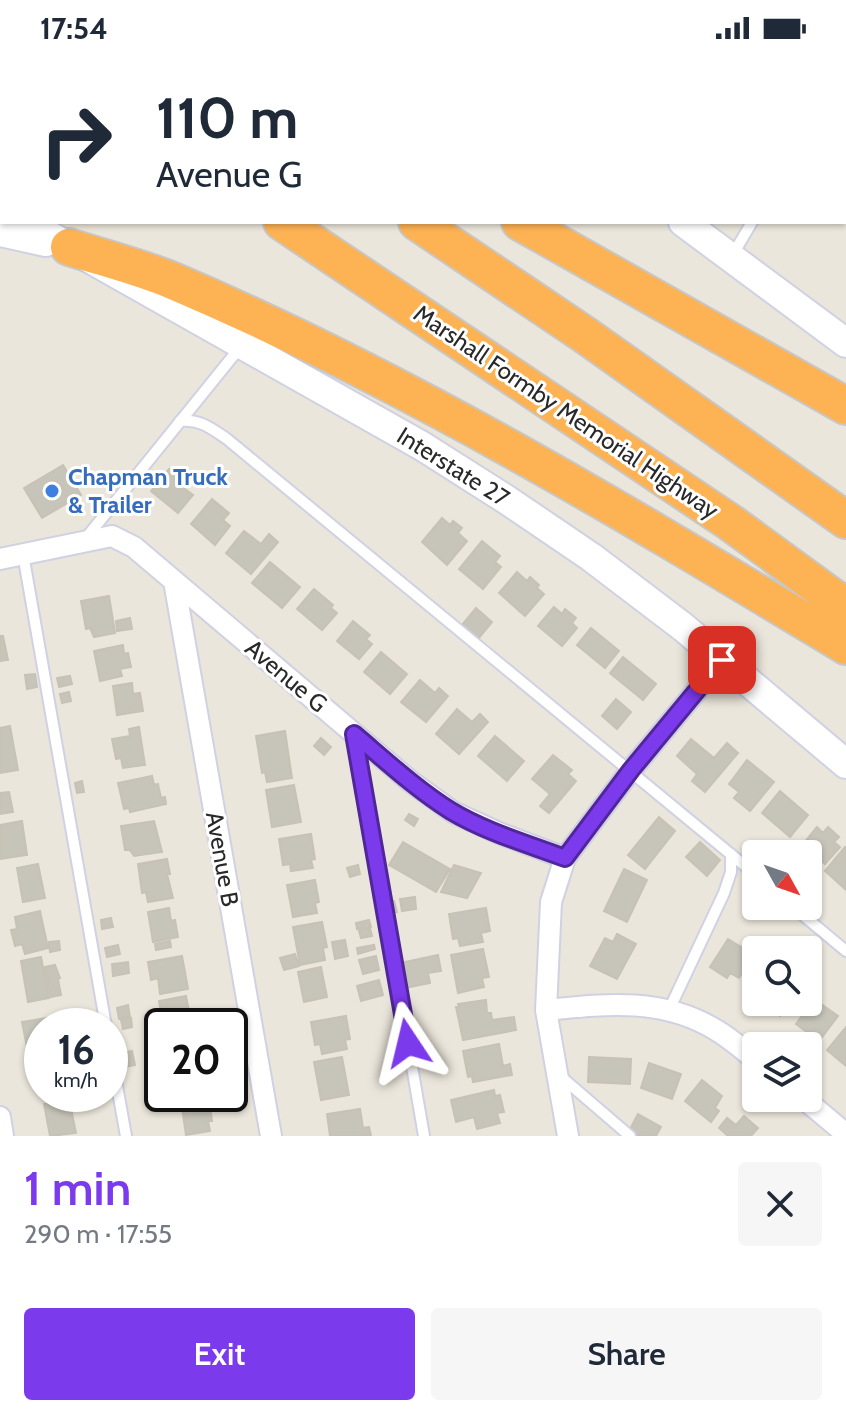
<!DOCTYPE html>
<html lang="en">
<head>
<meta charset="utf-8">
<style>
	:root { --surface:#fff; --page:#f6f6f7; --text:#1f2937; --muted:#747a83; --accent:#7c3aed }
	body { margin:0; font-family:Cabin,sans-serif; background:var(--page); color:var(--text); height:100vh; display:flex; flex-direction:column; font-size:30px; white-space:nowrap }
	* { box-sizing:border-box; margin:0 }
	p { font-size:26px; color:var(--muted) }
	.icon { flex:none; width:44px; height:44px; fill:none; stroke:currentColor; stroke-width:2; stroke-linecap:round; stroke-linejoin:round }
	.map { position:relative; height:1080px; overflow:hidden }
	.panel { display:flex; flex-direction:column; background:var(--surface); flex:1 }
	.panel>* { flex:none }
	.top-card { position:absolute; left:0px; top:0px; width:846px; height:168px; box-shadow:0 2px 6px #0004; background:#fff; color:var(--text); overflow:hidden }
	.needle { width:52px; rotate:130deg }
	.controls { position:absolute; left:742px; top:784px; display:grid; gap:16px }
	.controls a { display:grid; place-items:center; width:80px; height:80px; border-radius:8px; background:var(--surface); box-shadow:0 2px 6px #0004; font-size:40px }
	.speed { position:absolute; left:24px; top:952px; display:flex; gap:16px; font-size:40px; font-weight:700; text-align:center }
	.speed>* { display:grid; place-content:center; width:104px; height:104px; border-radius:50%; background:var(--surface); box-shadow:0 2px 6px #0004; line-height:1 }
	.speed small { font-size:20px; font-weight:400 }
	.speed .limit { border:4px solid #111; border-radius:12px; background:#fff; color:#111 }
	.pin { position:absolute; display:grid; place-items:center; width:68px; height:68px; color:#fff; margin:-34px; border-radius:16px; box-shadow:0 4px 12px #0006 }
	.me { position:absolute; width:88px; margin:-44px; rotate:350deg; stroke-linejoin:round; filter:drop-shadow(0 0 6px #0008) }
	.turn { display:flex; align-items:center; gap:28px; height:168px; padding:0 24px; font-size:36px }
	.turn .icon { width:104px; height:104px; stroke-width:2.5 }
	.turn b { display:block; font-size:56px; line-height:68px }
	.round { display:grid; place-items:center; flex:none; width:84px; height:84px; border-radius:8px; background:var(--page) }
	.head { display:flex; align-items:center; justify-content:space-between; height:136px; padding:0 24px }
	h1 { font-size:48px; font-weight:600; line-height:60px; color:var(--accent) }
	.action { display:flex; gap:16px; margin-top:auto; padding:16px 24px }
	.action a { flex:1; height:92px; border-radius:8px; background:var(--accent); color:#fff; font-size:32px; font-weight:600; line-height:92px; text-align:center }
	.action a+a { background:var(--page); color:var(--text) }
	.status { display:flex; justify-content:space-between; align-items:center; height:56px; padding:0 40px; background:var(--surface); direction:ltr }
	.status svg { height:22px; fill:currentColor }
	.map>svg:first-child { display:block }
	.building { fill:#c7c4b9; stroke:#c7c2b5; stroke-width:2 }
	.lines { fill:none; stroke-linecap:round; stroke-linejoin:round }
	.lane-casing { stroke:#d0d1e2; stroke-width:14 }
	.street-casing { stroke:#d0d1e2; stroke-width:24 }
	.secondary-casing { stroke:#d0d1e2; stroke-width:32 }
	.highway-casing { stroke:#c7c7c7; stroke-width:40 }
	.lane { stroke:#fff; stroke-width:10 }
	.street { stroke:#fff; stroke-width:20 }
	.secondary { stroke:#fff; stroke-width:28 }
	.highway { stroke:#fdb254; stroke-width:36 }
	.route-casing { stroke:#51269a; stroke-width:20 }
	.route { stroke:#7c3aed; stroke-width:14 }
	.shop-dot { fill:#3f7fe0; stroke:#fff; stroke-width:3 }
	.labels { text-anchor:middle; stroke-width:6; stroke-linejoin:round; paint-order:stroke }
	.street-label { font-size:24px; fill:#292929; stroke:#fff }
	.shop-label { font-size:24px; font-weight:bold; fill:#366cbe; stroke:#fff; text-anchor:start }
</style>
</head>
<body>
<div class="status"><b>17:54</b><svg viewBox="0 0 49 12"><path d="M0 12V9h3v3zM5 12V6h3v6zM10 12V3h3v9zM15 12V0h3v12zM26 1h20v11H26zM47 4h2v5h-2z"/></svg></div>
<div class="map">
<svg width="846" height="1080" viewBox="0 0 846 1080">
	<rect width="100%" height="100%" fill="#ebe6db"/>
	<!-- building -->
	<path class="building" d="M690,0H754V2H690Z
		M63,409L81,439L42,462L24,432Z
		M169,413L181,424L178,428L193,439L178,457L151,435Z
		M212,443L229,457L223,464L230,470L215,489L191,468Z
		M442,462L450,469L453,465L462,472L458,477L467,485L447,509L422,486Z
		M244,475L261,488L269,478L278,486L251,518L226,497Z
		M482,485L500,500L495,506L501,511L483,533L459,513Z
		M270,506L300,531L282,552L252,527Z
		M517,516L527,525L530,521L539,529L537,532L544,538L525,560L499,537Z
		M314,533L333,549L331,552L337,557L322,574L297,553Z
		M109,540L115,577L94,581L90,572L86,573L81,545Z
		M554,551L562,558L565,553L576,562L572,567L577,572L562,590L538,570Z
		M476,552L492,566L478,583L462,569Z
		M130,562L132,573L117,575L116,565Z
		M353,565L370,579L366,583L372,588L359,603L337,585Z
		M591,572L619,595L605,612L577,589Z
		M0,580H3L8,604L0,605Z
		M123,589L124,598L128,597L131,611L120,613L122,620L100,625L94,595Z
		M381,596L407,618L390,638L364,616Z
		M623,601L656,628L643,644L610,617Z
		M35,618L37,631L27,633L25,619Z
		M70,620L72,628L59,631L57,622Z
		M420,624L435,637L439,632L448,640L426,666L401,646Z
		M132,627L133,638L140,637L143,655L117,659L113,630Z
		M69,636L71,645L62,647L60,638Z
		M616,643L631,656L617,673L602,660Z
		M457,653L472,666L480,658L488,666L459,698L436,678Z
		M10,670L18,714L0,717V672Z
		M139,671L145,709L123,712L121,702L116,703L112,683L130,680L129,673Z
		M285,675L292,722L267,726L265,716L262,717L256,680Z
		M495,680L524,705L507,725L478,700Z
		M321,682L331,691L324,699L314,690Z
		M691,683L714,702L727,687L738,697L705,736L692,725L697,718L677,700Z
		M553,699L572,714L568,718L576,725L549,757L540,750L550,738L532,723Z
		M747,704L774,726L750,755L734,742L739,736L729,728Z
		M152,720L154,729L158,728L161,742L165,741L166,748L130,756L129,752L124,753L118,727Z
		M82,725L84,736L77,737L75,727Z
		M294,729L301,766L272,771L266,734Z
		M780,735L808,759L790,781L762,757Z
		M9,736L13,756L0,758V737Z
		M409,758L418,763L414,770L405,764Z
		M659,761L675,775L645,813L628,799Z
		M22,765L27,799L0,803V769Z
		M154,765L162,796L134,800L130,794H125L121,770Z
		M817,771L823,777L828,771L839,781L834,786L840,791L825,808L802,789Z
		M311,778L315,803L311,804L313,812L291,815L290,808L283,809L279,783Z
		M403,786L450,813L436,836L389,809Z
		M700,786L720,804L707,820L686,801Z
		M845,791L846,792V834L825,815Z
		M167,803L170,818H167L173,842L148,846L146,836L142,837L138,808Z
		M38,808L45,842L23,846L17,812Z
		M358,809L360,818L350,821L347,812Z
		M454,809L481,817L467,842L441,836Z
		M624,813L647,824L627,866L604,855Z
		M315,824L319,846L315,847L317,857L293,861L287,829Z
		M415,841L416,853L402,855L400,843Z
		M394,845L397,856L392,857L389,846Z
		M169,852L171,865L175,864L178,881L153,886L148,856Z
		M486,852L490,875L481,877L483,886L460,890L458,882L453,883L449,858Z
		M40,855L48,892L25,898L22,888L15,890L11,874L17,873L15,861Z
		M111,862L113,871L102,873L101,864Z
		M369,864L371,871L357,873L356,867Z
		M322,866L327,891L323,892L325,904L300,909L293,871Z
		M370,872L372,880L361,882L359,875Z
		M617,878L636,888L617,923L590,910L605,882L613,886Z
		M728,883L753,898L739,922L730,917L727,922L710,911Z
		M345,884L348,900L335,903L332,886Z
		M59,885L60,894L50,896L49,886Z
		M170,885L171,891L156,894L155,888Z
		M118,889L120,898L107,901L105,892Z
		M374,889L375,893L358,898L357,892Z
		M483,893L489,921L482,922L484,931L458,937L451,899Z
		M295,898L299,910L284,914L280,902Z
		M438,899L441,915L428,917L430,927L405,932L400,907Z
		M182,900L188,933L160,938L158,922L151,924L148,906Z
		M376,900L379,914L363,918L359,904Z
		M41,901L49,942L28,946L21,905Z
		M128,906L129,917L113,920L112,908Z
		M55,909L60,922L58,923L61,939L51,941L45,911Z
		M321,911L327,941L304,946L298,916Z
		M379,924L383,939L361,945L357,930Z
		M186,940L192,970H163L159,945Z
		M814,943L838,960L819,985L796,968Z
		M486,944L487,957H491L492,964L514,961L516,974L463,984L456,951H459L458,948Z
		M759,946H790L780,960Z
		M128,949L130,961L119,963L117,952Z
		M346,960L350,983L345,984L347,993L322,998L320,988L315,989L311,966Z
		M52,961L54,970H42V993L28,996L22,966Z
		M131,962L132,971L123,973L121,964Z
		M846,971V1010L827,994Z
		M162,972V982L157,983L155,973Z
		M499,988L503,1010L510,1008L512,1019L473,1026L472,1020L468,1021L463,995Z
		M132,995L135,1009L125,1011L122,997Z
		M42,1000V1023L31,1026L27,1003Z
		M342,1001L349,1039L321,1044L314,1006Z
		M589,1001L631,1003L630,1028L588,1026Z
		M649,1007L681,1018L672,1043L641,1032Z
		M702,1024L722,1040L715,1052L719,1055L711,1066L685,1045Z
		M494,1034L495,1040L500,1039L504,1056L497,1057L500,1067L477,1073L474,1061L456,1066L451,1044Z
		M180,1038H207V1051H210L212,1065H208L210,1075L186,1079Z
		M69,1043L76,1077L50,1080L44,1048Z
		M360,1053L363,1072L369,1071L371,1080H330L327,1058Z
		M638,1058L661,1071L656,1080H639L629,1075Z
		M744,1060L758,1072L751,1080H728L719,1072L727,1062L736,1069Z"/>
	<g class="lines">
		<defs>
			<path id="lane" d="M653,0V2
				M781,0V2
				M732,200L752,166
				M180,365C200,363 211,372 227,383L756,819
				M86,482L242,289
				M23,498L106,970
				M355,680L424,1080
				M792,850L846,895
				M669,954L724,837L731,816V798
				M110,991L126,1080
				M559,1019L630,1080"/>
			<path id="street" d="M0,503L112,480L134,491L410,725L453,756L499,777L565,802
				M174,525L271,1080
				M546,954C605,948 662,941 716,974C730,982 743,994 756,1004
				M803,1042L846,1078
				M0,1061L3,1080
				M568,1080L546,954L551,846L565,802L631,714L722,604"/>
			<path id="secondary" d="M0,152L2,153
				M25,166L422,390L507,444L591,501L683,571L846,708
				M683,166L846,287
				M0,176L46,186"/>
			<path id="highway" d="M37,0L40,2
				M173,0L175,2
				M226,0L230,2
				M450,0L451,2
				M282,166L731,467L846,551
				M417,166L585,279L846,464
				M520,166L846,350
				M69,191C103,202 139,211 173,225C408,325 627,458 846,590"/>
		</defs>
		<!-- lane casing -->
		<use href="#lane" class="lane-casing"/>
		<!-- street casing -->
		<use href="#street" class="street-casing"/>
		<!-- secondary casing -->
		<use href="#secondary" class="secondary-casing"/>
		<!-- highway casing -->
		<use href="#highway" class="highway-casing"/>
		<!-- lane -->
		<use href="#lane" class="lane"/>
		<!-- street -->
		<use href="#street" class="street"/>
		<!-- secondary -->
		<use href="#secondary" class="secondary"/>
		<!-- highway -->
		<use href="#highway" class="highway"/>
	</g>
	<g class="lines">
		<defs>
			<path id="route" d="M408,987L354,678C386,705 416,733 451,755C486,776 528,788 565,802L631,714L722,604"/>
		</defs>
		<!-- route casing -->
		<use href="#route" class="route-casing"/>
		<!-- route -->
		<use href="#route" class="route"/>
	</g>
	<!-- markers -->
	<circle class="shop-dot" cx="52" cy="435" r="8"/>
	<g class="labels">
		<!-- street labels -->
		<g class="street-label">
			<text transform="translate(566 356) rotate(34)" y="8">Marshall Formby Memorial Highway</text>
			<text transform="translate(453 411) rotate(32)" y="8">Interstate 27</text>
			<text transform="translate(286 620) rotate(40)" y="8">Avenue G</text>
			<text transform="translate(222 803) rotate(80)" y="8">Avenue B</text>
		</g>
		<!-- shop labels -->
		<g class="shop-label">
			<text x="68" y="429">Chapman Truck<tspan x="68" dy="28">&amp; Trailer</tspan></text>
		</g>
	</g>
</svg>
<div class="controls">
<a><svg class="needle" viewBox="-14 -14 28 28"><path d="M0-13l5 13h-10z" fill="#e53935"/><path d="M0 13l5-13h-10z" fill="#747a83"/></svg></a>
<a><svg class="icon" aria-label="search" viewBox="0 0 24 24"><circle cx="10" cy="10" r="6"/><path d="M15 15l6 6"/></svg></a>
<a><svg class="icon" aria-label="layers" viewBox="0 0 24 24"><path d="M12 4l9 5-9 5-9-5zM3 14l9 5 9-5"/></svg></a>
</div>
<div class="speed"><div>16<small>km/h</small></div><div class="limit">20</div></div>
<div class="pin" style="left:722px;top:604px;background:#d93025"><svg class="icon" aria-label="arrive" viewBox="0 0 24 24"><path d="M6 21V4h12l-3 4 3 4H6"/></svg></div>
<svg class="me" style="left:408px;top:987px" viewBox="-20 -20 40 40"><path d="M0-17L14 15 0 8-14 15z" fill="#7c3aed" stroke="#fff" stroke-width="4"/></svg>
<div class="top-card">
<div class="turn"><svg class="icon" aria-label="right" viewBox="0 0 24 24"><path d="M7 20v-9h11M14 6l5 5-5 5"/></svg><div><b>110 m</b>Avenue G</div></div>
</div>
</div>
<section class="panel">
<div class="head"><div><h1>1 min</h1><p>290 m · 17:55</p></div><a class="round"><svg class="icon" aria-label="close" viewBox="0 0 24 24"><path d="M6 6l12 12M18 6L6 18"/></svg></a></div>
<div class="action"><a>Exit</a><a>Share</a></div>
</section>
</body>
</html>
